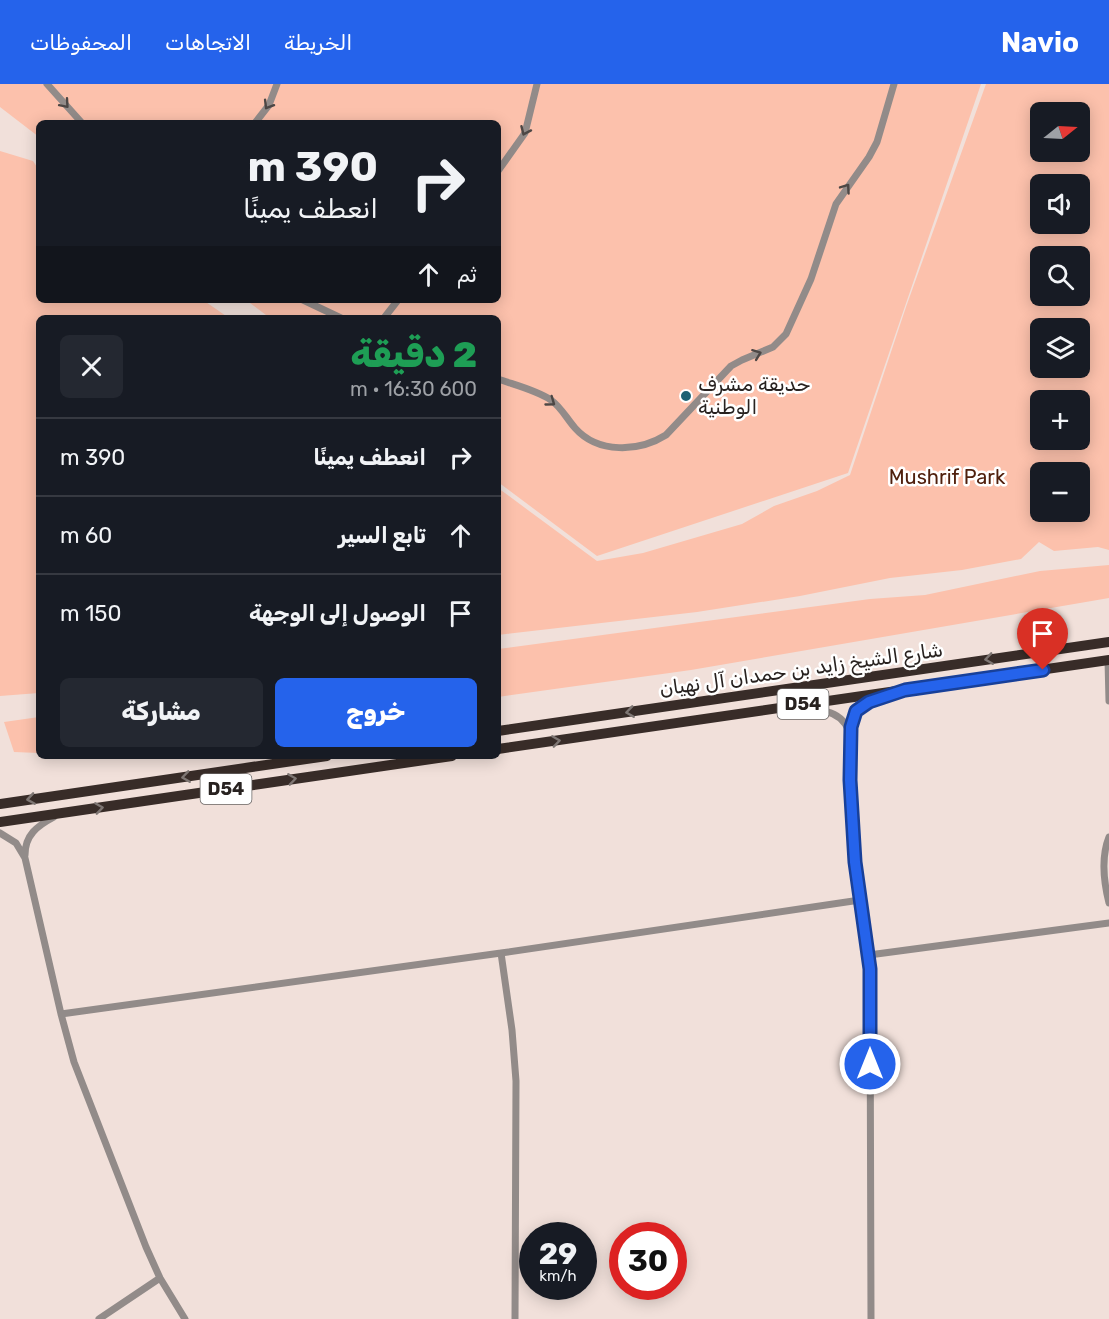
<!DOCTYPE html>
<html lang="ar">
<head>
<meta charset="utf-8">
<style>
	:root { --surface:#171b24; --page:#242831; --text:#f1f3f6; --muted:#9ea1a6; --line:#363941; --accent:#2563eb }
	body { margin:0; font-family:Rubik,"Noto Naskh Arabic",sans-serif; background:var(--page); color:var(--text); direction:rtl; height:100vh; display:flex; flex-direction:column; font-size:22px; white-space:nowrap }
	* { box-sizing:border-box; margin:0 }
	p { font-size:20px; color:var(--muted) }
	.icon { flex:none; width:33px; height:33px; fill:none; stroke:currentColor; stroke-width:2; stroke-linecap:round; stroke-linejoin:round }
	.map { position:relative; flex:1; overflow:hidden; direction:ltr }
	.drawer { position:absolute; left:36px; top:231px; width:465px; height:444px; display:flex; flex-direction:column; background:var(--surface); border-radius:9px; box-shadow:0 3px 15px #0003; direction:rtl }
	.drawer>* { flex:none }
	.top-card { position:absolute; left:36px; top:36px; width:465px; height:183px; border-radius:9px; box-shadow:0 3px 15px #0003; direction:rtl; background:#171b24; color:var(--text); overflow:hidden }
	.needle { width:39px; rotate:72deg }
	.tools { position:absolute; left:1030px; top:18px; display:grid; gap:12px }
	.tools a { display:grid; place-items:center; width:60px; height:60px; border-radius:9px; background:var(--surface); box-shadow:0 3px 15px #0003; font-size:30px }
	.speed { position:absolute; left:519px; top:1138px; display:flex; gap:12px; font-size:30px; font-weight:700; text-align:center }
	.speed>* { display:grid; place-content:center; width:78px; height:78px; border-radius:50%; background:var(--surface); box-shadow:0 3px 15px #0003; line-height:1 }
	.speed small { font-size:15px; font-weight:400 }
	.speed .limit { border:9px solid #d22; background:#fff; color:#111 }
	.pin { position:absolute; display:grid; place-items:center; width:51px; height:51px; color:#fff; margin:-62px -26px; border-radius:50% 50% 50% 0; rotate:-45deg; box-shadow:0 0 6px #0007 }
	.pin .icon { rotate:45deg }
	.me { position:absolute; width:66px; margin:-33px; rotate:0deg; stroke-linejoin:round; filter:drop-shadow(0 0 4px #0008) }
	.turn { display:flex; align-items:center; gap:21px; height:126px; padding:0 24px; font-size:27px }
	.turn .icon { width:78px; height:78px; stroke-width:2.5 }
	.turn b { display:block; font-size:42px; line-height:51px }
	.then { display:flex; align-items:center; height:57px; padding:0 24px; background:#0003; gap:12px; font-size:22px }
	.round { display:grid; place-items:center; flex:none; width:63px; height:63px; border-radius:9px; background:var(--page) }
	.summary { display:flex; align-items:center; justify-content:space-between; height:102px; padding:0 24px }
	h1 { font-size:36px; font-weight:800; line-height:45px; color:#1e9e55 }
	.button { display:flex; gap:12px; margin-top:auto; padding:12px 24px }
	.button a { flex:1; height:69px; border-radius:9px; background:var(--accent); color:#fff; font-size:24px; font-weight:800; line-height:69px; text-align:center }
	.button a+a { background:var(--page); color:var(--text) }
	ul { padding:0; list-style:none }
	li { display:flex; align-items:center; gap:18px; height:78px; padding:0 24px; border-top:2px solid var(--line) }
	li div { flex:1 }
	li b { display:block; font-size:22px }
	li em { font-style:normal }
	header { display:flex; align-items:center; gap:36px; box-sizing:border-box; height:84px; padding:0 30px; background:var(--accent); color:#fff }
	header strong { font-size:28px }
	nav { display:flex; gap:33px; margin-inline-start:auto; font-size:21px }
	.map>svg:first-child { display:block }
	.green { fill:#fcc1ac; fill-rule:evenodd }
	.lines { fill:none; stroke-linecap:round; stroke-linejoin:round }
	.minor { stroke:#928b89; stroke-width:7 }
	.highway { stroke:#382c28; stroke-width:10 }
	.oneway { stroke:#4d4745 }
	.oneway2 { stroke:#7e7673 }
	.route-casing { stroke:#184099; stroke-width:15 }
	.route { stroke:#2563eb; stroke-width:10 }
	.poi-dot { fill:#1c6073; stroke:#fff; stroke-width:2 }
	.labels { text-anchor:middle; stroke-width:5; stroke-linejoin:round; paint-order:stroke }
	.shield { fill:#fff; stroke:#686463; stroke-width:1.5 }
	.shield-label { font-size:18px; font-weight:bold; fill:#282220 }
	.poi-label { font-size:20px; fill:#282220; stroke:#fff; text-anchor:start }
	.park-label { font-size:20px; fill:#50200d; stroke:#fff }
	.street-label { font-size:20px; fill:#282220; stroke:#fff }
</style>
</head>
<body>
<header>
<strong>Navio</strong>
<nav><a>الخريطة</a><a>الاتجاهات</a><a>المحفوظات</a></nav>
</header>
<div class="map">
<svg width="1109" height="1235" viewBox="0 0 1109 1235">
	<rect width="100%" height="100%" fill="#f1e0da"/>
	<!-- green -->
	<path class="green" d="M0,0H981L848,389L597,472L498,398V234H270L246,216H498V39H39V53L0,23Z
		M986,0H1109V466L1098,463L1054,467L1039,458L1021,475L962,486L890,494L800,512L697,528L498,551V404L597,477L643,469L742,440L774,422L817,407L850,391L906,223ZM1080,28V68H1041V28ZM1041,100H1080V140H1041ZM1041,172H1080V212H1041ZM1080,244V284H1041V244ZM1041,316H1080V356H1041ZM1041,388H1080V428H1041Z
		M0,67L33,77L39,86V216H203L229,234H39V609L0,612Z
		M1109,481V514L691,586L498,613V565L870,515L925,511L1040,487Z
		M39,633V669L14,668L4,638Z"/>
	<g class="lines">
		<!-- minor -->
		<path class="minor" d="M47,0L82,39
			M255,39L269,21L277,0
			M498,87L525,49L537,0
			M303,216L341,234
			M384,234L398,216
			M498,295C515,301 536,306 551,316C561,323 567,335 575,344C598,370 639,368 666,351L731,282L742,276L773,263L786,250L811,195L836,120L869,73L877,58L894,0
			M1108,576L1109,617
			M795,627C816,625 840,624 849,647
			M0,749L16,759L25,774L61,930L74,978L146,1163L160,1194L185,1235
			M1109,753C1101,773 1104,799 1109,819
			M25,771C25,751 37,742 54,733
			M501,869L512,946L516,997L515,1235
			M869,871L1109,839
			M61,930L501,869L860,816
			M99,1235L160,1194
			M871,1235L870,897L867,859L855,778L850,696L851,643L856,627L869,618L891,612"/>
		<!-- highway -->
		<path class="highway" d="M498,647L1109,558
			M498,665L1109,576
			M0,720L327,672
			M0,738L452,672"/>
	</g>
	<!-- one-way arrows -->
	<defs><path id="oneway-chevron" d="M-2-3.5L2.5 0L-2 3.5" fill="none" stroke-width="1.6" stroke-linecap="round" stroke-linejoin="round" transform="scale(1.5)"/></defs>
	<g class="oneway">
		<use href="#oneway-chevron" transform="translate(65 20) rotate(49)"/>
		<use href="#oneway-chevron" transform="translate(268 21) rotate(121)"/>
		<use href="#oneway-chevron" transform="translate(525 47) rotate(114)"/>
		<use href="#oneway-chevron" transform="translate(846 104) rotate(-55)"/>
		<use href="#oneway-chevron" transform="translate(757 270) rotate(-21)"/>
		<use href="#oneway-chevron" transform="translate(551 318) rotate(36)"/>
	</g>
	<g class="oneway2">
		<use href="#oneway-chevron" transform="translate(989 575) rotate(172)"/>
		<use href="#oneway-chevron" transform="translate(630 628) rotate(172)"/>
		<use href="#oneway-chevron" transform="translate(556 657) rotate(-8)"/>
		<use href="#oneway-chevron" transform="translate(186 693) rotate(172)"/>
		<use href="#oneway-chevron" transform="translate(292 695) rotate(-8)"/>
		<use href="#oneway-chevron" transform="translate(31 715) rotate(171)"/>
		<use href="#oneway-chevron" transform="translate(99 724) rotate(-8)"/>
	</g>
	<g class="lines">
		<defs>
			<path id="route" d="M870,980V885L855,778L850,696L851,643L856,627L869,618L905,606L1043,586"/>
		</defs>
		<!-- route casing -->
		<use href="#route" class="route-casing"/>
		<!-- route -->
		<use href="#route" class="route"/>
	</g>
	<!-- markers -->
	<circle class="poi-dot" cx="686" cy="312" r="6"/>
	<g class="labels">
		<!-- shield labels -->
		<g class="shield">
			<rect x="777.5" y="605" width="51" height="30" rx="4.5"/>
			<rect x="200.5" y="690" width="51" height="30" rx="4.5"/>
		</g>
		<g class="shield-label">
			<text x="803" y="626">D54</text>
			<text x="226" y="711">D54</text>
		</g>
		<!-- poi labels -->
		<g class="poi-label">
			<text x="698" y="307">حديقة مشرف<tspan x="698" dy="23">الوطنية</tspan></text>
		</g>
		<!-- park labels -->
		<g class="park-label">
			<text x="947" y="400">Mushrif Park</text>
		</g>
		<!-- street labels -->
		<g class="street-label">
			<text transform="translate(801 585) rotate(-8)" y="7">شارع الشيخ زايد بن حمدان آل نهيان</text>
		</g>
	</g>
</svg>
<div class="tools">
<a><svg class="needle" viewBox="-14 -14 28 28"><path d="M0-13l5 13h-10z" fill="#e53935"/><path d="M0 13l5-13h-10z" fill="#9ea1a6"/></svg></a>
<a><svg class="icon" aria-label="sound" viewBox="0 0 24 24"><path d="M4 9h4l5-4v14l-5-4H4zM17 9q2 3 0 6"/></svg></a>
<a><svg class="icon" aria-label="search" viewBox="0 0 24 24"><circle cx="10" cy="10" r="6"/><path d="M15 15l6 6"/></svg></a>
<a><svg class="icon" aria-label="layers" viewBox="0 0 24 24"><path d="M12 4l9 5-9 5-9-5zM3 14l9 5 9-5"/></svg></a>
<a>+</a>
<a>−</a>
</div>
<div class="speed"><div>29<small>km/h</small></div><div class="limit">30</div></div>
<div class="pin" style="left:1043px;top:586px;background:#d93025"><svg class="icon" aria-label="arrive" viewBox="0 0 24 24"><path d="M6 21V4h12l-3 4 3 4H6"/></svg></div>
<svg class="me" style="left:870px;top:980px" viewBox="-20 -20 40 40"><circle r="17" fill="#2563eb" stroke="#fff" stroke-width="3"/><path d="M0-11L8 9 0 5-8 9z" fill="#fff"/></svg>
<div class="top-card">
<div class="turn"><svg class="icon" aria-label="right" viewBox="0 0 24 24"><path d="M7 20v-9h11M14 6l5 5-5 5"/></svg><div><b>390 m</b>انعطف يمينًا</div></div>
<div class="then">ثم<svg class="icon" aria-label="ahead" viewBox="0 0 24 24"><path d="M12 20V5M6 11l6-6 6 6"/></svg></div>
</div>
<section class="drawer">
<div class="summary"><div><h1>2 دقيقة</h1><p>600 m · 16:30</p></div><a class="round"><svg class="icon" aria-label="close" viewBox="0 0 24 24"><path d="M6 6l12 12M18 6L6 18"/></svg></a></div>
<ul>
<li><svg class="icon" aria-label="right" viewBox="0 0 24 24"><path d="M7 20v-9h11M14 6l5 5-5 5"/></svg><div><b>انعطف يمينًا</b></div><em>390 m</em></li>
<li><svg class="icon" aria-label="ahead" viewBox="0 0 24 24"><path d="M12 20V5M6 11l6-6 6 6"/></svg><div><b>تابع السير</b></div><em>60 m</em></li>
<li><svg class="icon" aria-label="arrive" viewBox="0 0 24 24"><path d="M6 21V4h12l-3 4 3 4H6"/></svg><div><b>الوصول إلى الوجهة</b></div><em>150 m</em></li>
</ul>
<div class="button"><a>خروج</a><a>مشاركة</a></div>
</section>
</div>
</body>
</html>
